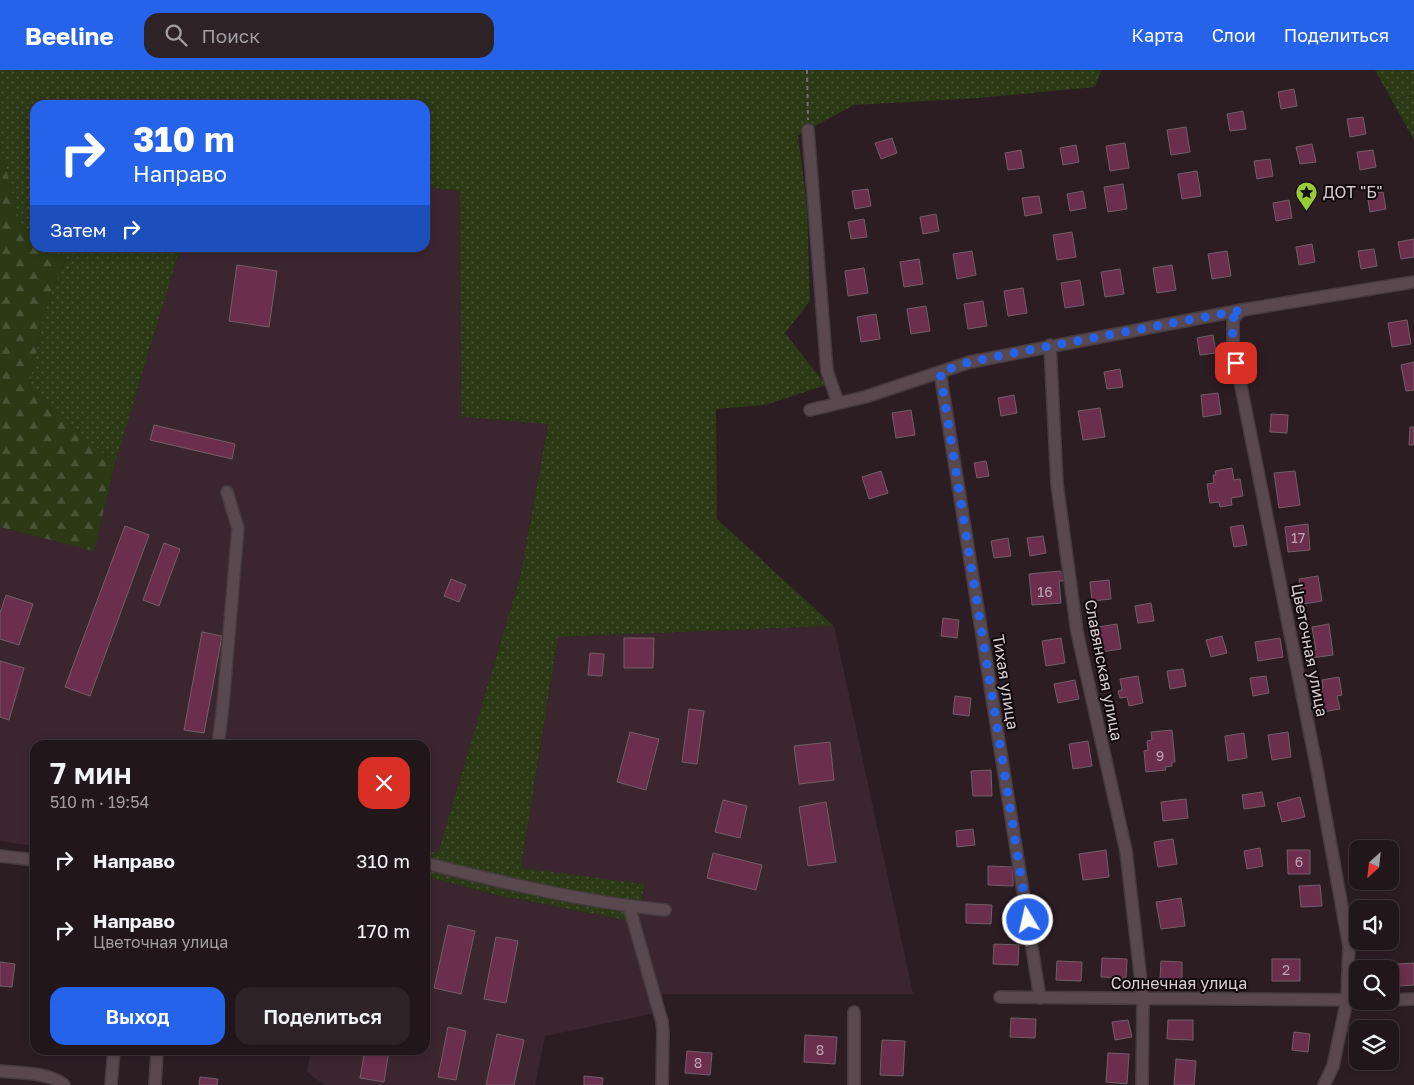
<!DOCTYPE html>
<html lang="ru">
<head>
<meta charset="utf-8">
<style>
	:root { --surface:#21161a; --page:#2d2327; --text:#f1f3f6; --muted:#a29fa2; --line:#3e3539; --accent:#2563eb }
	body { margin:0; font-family:"Golos Text",sans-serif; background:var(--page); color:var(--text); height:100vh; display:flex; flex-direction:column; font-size:19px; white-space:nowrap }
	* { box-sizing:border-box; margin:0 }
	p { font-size:16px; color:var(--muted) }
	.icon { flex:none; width:28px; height:28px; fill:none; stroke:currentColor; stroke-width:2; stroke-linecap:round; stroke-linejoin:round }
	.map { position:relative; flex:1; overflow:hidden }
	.side { position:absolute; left:30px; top:670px; width:400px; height:315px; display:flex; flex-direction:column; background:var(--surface); border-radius:15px; box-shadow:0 2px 8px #0003,0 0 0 1px var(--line) }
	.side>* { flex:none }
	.banner { position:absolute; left:30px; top:30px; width:400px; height:152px; border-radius:15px; box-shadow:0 2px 8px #0003,0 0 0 1px var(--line); background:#2563eb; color:#fff; overflow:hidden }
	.needle { width:32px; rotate:207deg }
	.buttons { position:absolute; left:1349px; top:770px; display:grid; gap:10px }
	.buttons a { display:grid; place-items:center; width:50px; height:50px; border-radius:10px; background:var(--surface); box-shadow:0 2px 8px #0003,0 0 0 1px var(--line); font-size:25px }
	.pin { position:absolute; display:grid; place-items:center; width:42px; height:42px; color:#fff; margin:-21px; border-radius:10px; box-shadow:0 2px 8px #0006 }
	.me { position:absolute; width:55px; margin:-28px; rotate:351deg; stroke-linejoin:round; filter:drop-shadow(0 0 4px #0008) }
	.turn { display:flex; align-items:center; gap:18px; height:105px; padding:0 20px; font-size:22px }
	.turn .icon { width:65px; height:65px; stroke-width:2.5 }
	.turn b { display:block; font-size:35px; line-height:42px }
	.then { display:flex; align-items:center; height:48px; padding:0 20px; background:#0003; gap:10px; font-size:19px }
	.round { display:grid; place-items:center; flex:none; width:52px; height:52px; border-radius:15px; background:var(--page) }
	.head { display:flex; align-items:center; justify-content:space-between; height:85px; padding:0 20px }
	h1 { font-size:30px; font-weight:600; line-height:38px }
	.cta { display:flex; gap:10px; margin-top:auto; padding:10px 20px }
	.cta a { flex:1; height:58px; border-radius:15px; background:var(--accent); color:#fff; font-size:20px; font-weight:600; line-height:58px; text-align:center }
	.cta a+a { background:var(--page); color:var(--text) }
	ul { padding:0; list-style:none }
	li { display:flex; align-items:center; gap:15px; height:70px; padding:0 20px }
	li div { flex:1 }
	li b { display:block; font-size:19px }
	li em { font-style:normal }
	header { display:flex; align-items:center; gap:30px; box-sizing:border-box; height:70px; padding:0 25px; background:var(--accent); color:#fff }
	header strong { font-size:24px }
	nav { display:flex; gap:28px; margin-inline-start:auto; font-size:18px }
	.search { width:350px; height:45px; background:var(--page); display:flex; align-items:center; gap:12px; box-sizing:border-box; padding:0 18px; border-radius:15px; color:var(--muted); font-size:19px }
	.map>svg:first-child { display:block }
	.built { fill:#3b2630 }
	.grass { fill:url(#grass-dots) }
	.forest { fill:url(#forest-firs) }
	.building { fill:#6b2e4c; stroke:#715f66 }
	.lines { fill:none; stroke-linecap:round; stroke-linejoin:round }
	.minor-casing { stroke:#463b3f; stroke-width:14 }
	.path { stroke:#7a6d72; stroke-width:2; stroke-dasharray:4 4; stroke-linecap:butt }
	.minor { stroke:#5a484f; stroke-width:11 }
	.route { stroke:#2563eb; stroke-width:9; stroke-dasharray:0 16.2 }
	.labels { text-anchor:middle; stroke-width:4; stroke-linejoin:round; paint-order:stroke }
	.number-label { font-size:14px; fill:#bea6b0 }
	.poi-label { font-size:16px; fill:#d9ced2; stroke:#10090c; text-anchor:start }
	.street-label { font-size:16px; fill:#d9ced2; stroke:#10090c }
</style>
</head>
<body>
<header>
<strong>Beeline</strong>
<div class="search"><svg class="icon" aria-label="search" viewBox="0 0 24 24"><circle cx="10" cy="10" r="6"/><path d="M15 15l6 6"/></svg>Поиск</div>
<nav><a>Карта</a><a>Слои</a><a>Поделиться</a></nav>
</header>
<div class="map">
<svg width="1414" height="1015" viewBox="0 0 1414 1015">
	<defs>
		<pattern id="grass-dots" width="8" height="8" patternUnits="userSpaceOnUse" patternTransform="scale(1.25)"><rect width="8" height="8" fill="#2b3915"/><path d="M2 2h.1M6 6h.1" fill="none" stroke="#495436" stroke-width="1.8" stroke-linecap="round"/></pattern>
		<pattern id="forest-firs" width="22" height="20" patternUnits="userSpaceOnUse" patternTransform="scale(1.25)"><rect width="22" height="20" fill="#2b3915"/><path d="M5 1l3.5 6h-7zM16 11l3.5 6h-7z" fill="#495436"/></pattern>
	</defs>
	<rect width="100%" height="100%" fill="#2c1d23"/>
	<!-- built -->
	<path class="built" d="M425,117L459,121L461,347L548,353L520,507L438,783L425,781V675H35V776L0,771V457L94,480L115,394L180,178H425Z
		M834,556L913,924H663L651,944L545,966L535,1015H324L307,1002L311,980H425V806L501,826L636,852L645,814L521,799L558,567Z"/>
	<!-- grass -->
	<path class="grass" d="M0,0H1101L1095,17L979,28L854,35L798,65L807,138L810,231L785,263L826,315L765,335L716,339L717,449L834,556L558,567L521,798L645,814L636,852L501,826L425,806V781L438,783L520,507L548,354L461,347L459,121L425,117V35H35V165L20,154L0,74Z
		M1375,0H1414V70Z
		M52,178H180L115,394L29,318L45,238L66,188Z"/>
	<!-- forest -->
	<path class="forest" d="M0,74L20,154L35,165V178H52L66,188L45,238L29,318L115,394L94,481L0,457Z"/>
	<!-- building -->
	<path class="building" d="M1294,19L1297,36L1281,39L1278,22Z
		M1243,41L1246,59L1230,61L1227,44Z
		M1363,47L1366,64L1350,67L1347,49Z
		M1186,57L1190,82L1171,85L1167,60Z
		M892,68L897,83L881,89L875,73Z
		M1125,73L1129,98L1110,101L1106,76Z
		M1312,74L1316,92L1300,94L1296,77Z
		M1076,75L1079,92L1063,95L1060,78Z
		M1021,80L1024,98L1008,100L1005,83Z
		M1373,80L1376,97L1360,100L1357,82Z
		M1270,89L1273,106L1257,109L1254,91Z
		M1197,101L1201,126L1182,129L1178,104Z
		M1123,114L1127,139L1108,142L1104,117Z
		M868,119L871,136L855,139L852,121Z
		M1083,121L1086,138L1070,141L1067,124Z
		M1383,122L1386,139L1370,142L1367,124Z
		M1039,126L1042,143L1025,146L1022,128Z
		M1289,130L1292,148L1276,151L1273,133Z
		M936,144L939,161L923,164L920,147Z
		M864,149L867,167L851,169L848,152Z
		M1072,162L1076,187L1057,190L1053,165Z
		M1414,169V187L1401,189L1398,172Z
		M1312,174L1315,192L1299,195L1296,177Z
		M1374,179L1377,196L1361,199L1358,181Z
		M972,181L976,205L957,209L953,184Z
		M1227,181L1231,206L1212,209L1208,184Z
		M919,189L923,214L904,217L900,192Z
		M237,195L277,201L269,257L229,251Z
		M1172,195L1176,220L1157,223L1153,198Z
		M864,198L868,223L848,226L845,201Z
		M1120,199L1124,224L1105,227L1101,202Z
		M1080,210L1084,235L1065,238L1061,213Z
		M1023,218L1027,243L1008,246L1004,221Z
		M983,231L987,256L968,259L964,234Z
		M926,236L930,261L911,264L907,239Z
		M876,244L880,269L861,272L857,247Z
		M1407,250L1411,274L1392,277L1388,253Z
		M1213,265L1216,283L1200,285L1197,268Z
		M1414,292V320L1406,321L1401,295Z
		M1120,299L1123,317L1107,319L1104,302Z
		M1218,323L1221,344L1203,347L1201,325Z
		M1014,325L1017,343L1001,346L998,328Z
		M1100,338L1105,367L1083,370L1078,341Z
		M911,340L915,365L896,368L892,343Z
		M1271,344L1288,345L1287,363L1270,362Z
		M154,355L235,374L232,389L150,370Z
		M1410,357H1414V375H1409Z
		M986,391L989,406L977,408L974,393Z
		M1232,398L1234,410L1240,409L1243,426L1231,428L1232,435L1220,437L1219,432L1210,433L1207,414L1214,413L1213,405H1216L1215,401Z
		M881,401L888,423L869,429L862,407Z
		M1295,401L1300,435L1279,438L1274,403Z
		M1308,454L1310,480L1288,482L1285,457Z
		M1243,455L1247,475L1234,477L1230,457Z
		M125,456L149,465L90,626L65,617Z
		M1043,466L1046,483L1030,486L1027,468Z
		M1008,468L1011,486L994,488L991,471Z
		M164,473L180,479L159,536L143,530Z
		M1060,501L1065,507L1063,511H1059L1061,533L1032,535L1029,504Z
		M1318,506L1322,531L1303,534L1299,509Z
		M451,509L466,515L459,532L444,526Z
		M1109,510L1111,529L1092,531L1090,512Z
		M6,525L33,534L19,575L0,569V543Z
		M1151,533L1154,551L1138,553L1135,536Z
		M943,548L959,550L957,568L941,566Z
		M1117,554L1121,579L1101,582L1098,557Z
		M1329,554L1333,585L1311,588L1310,581L1316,580L1312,557Z
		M202,562L222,566L204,663L184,660Z
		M1222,566L1227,583L1211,587L1206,570Z
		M624,568H654L653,598H624Z
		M1061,568L1065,593L1046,596L1042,571Z
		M1280,568L1283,587L1258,591L1255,572Z
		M590,583L604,584L602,606L588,605Z
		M0,591L24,598L9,650L0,647Z
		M1183,599L1186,616L1170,619L1167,601Z
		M1138,606L1143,633L1129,636L1127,627L1120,628L1118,621L1122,620L1120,609Z
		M1266,606L1269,623L1253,626L1250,608Z
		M1339,607L1342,625L1337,626L1340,639L1317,643L1313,620L1323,618L1322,610Z
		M1075,610L1079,629L1058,633L1054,614Z
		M955,626L971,628L969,646L953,644Z
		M689,639L704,641L697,694L682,692Z
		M1172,660L1175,692H1172V696L1165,697L1166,700L1146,702L1144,681L1148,680L1147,671L1152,670L1151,662Z
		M630,662L659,669L646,720L617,712Z
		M1288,662L1291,687L1272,690L1268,665Z
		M1244,663L1247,688L1228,691L1225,666Z
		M1088,671L1092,696L1073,699L1069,674Z
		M830,672L834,710L799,714L794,676Z
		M991,700L992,726H973L971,701Z
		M1262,722L1265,736L1244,739L1242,725Z
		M1300,727L1305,747L1282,752L1277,733Z
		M1186,729L1188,748L1163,751L1161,732Z
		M723,730L747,736L740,768L715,762Z
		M826,732L836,792L808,796L799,737Z
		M973,759L975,775L957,777L956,761Z
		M1173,769L1177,794L1158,797L1154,772Z
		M1260,778L1263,796L1247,799L1244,781Z
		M1106,780L1109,807L1083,810L1079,784Z
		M1287,780H1310V804H1288Z
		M713,783L762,795L756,820L707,808Z
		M988,796L1013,797V816L988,815Z
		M1320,815L1322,836L1301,837L1299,816Z
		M1181,828L1185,856L1161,859L1156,832Z
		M966,834L992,835L991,854L966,853Z
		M448,855L475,861L461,924L434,918Z
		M496,867L518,871L506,933L484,929Z
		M994,874L1019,875L1018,895L993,894Z
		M1102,888L1127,889L1126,908L1101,907Z
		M1272,889H1300V911H1272Z
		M1057,891L1082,892L1081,911L1056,910Z
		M1161,891L1182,892V910H1160Z
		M0,892L15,894L12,917L0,916Z
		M1414,893V915L1398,916L1397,894Z
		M1011,948L1036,949L1035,968L1010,967Z
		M1128,950L1132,967L1115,970L1112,952Z
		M1168,950H1193V970L1167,969Z
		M1358,956H1377V959H1358Z
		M448,957L466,961L456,1010L438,1007Z
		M1294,962L1310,964L1308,982L1292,980Z
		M497,964L524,970L514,1015H486Z
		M805,965L837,967L835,994L804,992Z
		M882,970L905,971L903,1006L880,1005Z
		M365,980H389L384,1012L360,1008Z
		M687,981L712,983L710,1005L685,1003Z
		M1108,983L1129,984L1127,1014L1106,1012Z
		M1176,989L1196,991L1194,1015H1174Z
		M584,1006L603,1008L602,1015H584Z
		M200,1007L218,1009L217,1015H199Z"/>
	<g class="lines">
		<defs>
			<path id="minor" d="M808,60L827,301L838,333
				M1242,240L1233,248V276L1317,699L1349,876L1347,930L1333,996L1324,1015
				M1050,275L1057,414L1077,562L1126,781L1143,929L1142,1015
				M940,302L1040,928
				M810,340L865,327L970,292L1242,240L1414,212
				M218,675L223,635L238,458L227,422
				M0,786L35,790
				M425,793C504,813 584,832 665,840
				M629,836L662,952L663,962L662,1015
				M1000,927L1358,930
				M1390,930L1414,929
				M854,942V1015
				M0,1001C18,1003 50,1002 64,1015
				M111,1015L114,980
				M155,1015L157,980"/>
		</defs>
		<!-- minor casing -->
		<use href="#minor" class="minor-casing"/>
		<!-- path -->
		<path class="path" d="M807,0L808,50"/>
		<!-- minor -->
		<use href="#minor" class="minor"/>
	</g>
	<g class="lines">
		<!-- route -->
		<path class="route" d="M1028,850L940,302L970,292L1018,282L1242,240L1233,248L1232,276L1236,293"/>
	</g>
	<!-- icons -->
	<defs>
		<symbol id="sight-pin" viewBox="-11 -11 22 30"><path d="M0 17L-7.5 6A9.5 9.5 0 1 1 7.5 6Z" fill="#9acb35" stroke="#10090c"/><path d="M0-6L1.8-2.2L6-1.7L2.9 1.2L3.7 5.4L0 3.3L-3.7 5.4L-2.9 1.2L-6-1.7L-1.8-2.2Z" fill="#111"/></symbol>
	</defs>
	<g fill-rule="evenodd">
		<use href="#sight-pin" x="1294" y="110" width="25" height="34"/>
	</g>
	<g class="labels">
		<!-- number labels -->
		<g class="number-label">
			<text x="1298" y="473">17</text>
			<text x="1045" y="527">16</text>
			<text x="1160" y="691">9</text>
			<text x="1299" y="797">6</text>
			<text x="1286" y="905">2</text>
			<text x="820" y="985">8</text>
			<text x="698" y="998">8</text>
		</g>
		<!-- poi labels -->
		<g class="poi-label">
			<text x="1323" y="128">ДОТ "Б"</text>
		</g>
		<!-- street labels -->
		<g class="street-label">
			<text transform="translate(1310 580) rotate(79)" y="6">Цветочная улица</text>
			<text transform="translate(1104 600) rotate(79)" y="6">Славянская улица</text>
			<text transform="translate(1006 612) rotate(81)" y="6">Тихая улица</text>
			<text x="1179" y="919">Солнечная улица</text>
		</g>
	</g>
</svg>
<div class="buttons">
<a><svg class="needle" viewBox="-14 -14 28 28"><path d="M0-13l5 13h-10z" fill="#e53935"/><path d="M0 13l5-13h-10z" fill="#a29fa2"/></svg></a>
<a><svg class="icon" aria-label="sound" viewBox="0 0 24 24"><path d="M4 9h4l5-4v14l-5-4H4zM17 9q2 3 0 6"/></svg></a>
<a><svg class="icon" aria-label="search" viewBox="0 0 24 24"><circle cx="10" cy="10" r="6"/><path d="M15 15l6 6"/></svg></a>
<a><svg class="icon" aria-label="layers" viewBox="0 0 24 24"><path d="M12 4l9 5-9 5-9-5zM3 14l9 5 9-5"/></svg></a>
</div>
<div class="pin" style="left:1236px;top:293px;background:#d93025"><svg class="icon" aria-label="arrive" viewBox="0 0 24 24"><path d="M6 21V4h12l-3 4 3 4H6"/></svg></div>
<svg class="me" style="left:1028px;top:850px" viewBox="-20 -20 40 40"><circle r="17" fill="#2563eb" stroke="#fff" stroke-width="3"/><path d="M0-11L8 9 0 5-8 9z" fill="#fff"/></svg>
<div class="banner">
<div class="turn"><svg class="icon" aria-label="right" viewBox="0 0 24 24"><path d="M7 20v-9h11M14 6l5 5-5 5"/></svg><div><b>310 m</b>Направо</div></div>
<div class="then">Затем<svg class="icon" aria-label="right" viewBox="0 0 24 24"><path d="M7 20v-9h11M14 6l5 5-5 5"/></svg></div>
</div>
<section class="side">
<div class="head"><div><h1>7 мин</h1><p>510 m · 19:54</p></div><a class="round" style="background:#d93025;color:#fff"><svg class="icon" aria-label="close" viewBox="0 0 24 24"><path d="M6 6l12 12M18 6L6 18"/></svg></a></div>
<ul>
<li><svg class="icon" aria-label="right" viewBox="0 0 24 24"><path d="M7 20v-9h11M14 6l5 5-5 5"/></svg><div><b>Направо</b></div><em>310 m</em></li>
<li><svg class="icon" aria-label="right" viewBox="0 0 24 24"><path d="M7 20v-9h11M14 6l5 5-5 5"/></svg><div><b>Направо</b><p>Цветочная улица</p></div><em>170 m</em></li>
</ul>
<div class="cta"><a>Выход</a><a>Поделиться</a></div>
</section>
</div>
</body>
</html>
